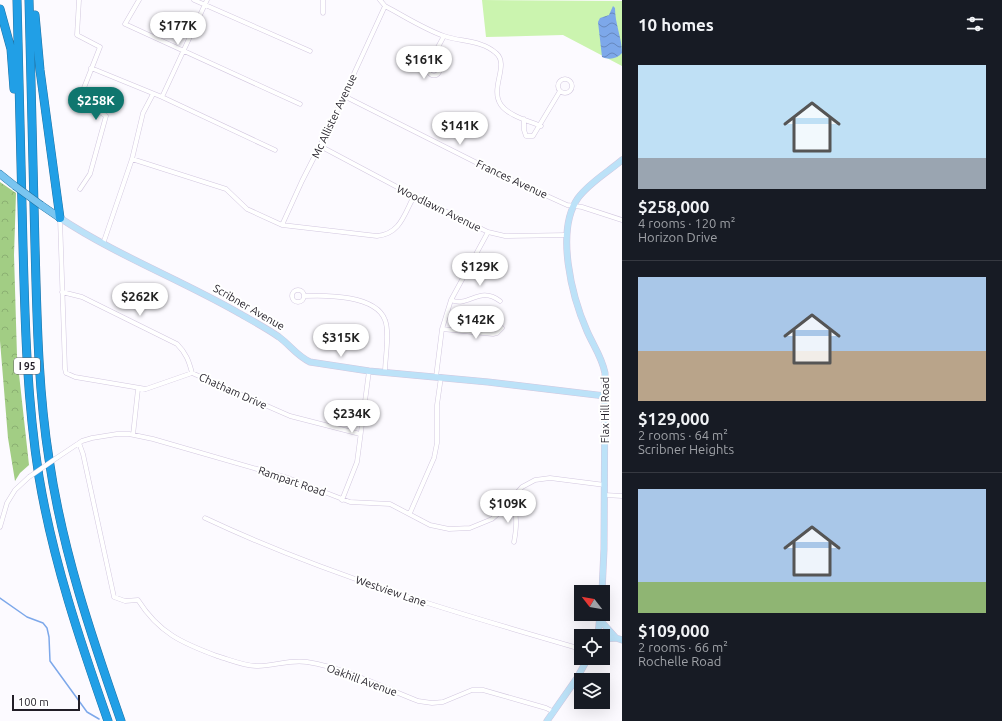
<!DOCTYPE html>
<html lang="en">
<head>
<meta charset="utf-8">
<style>
  body { margin:0; font-family:Ubuntu,sans-serif; background:#20242c; color:#f1f3f6; height:100vh; display:flex; flex-direction:column; font-size:15px; white-space:nowrap }
  * { box-sizing:border-box; margin:0 }
  p { font-size:13px; color:#9ea1a6 }
  .icon { flex:none; width:22px; height:22px; fill:none; stroke:currentColor; stroke-width:2; stroke-linecap:round; stroke-linejoin:round }
  .map { position:relative; flex:1; overflow:hidden }
  .side { display:flex; flex-direction:column; background:#171b24; width:380px }
  .side>* { flex:none }
  .needle { width:26px; rotate:301deg }
  .controls { position:absolute; left:574px; top:585px; display:grid; gap:8px }
  .controls a { display:grid; place-items:center; width:36px; height:36px; border-radius:0px; background:#171b24; box-shadow:0 4px 16px #0002; font-size:20px }
  .scale { position:absolute; left:12px; bottom:10px; width:68px; box-sizing:border-box; padding-left:4px; border:2px solid #221e27; border-top:0; font-size:11px; line-height:14px; white-space:nowrap; color:#221e27; -webkit-text-stroke:3px #fff; paint-order:stroke }
  .price { position:absolute; translate:-50% -34px; padding:0 9px; border-radius:14px; background:#fff; color:#222; font-size:13px; line-height:26px; filter:drop-shadow(0 1px 2px #0008) }
  .price::after { content:''; position:absolute; left:50%; top:24px; width:12px; height:9px; margin-left:-6px; background:inherit; clip-path:polygon(0 0,100% 0,50% 100%) }
  .price.on { background:#0f766e; color:#fff }
  ul { padding:0; list-style:none }
  li { display:grid; align-content:center; gap:8px; height:212px; padding:0 16px }
  li+li { border-top:1px solid #363941 }
  li span { display:grid; place-items:center; height:124px; border-radius:0px; color:#555 }
  li>.icon { margin-inline-start:auto }
  span .icon { width:72px; height:72px; fill:#fffc; stroke-width:1 }
  li b { font-size:17px }
  h2 { display:flex; justify-content:space-between; align-items:center; height:48px; padding:0 16px; font-size:17px }
  main { display:flex; flex:1; min-height:0 }
  .map>svg:first-child { display:block }
  .forest { fill:url(#forest-crowns) }
  .green { fill:#cbf4af }
  .water { fill:url(#water-waves) }
  .lines { fill:none; stroke-linecap:round; stroke-linejoin:round }
  .stream { stroke:#7da8ea; stroke-width:1.5 }
  .street-casing { stroke:#d2c7df; stroke-width:5 }
  .secondary-casing { stroke:#d2c7df; stroke-width:7 }
  .primary-casing { stroke:#2172a3; stroke-width:8 }
  .highway-casing { stroke:#2172a3; stroke-width:9 }
  .street { stroke:#fff; stroke-width:4 }
  .secondary { stroke:#bce2f8; stroke-width:6 }
  .primary { stroke:#7ac5f0; stroke-width:7 }
  .highway { stroke:#219fe6; stroke-width:8 }
  .street-bridge-casing { stroke:#d2c7df; stroke-width:5; stroke-linecap:butt }
  .primary-bridge-casing { stroke:#2172a3; stroke-width:8; stroke-linecap:butt }
  .street-bridge { stroke:#fff; stroke-width:4 }
  .primary-bridge { stroke:#7ac5f0; stroke-width:7 }
  .labels { text-anchor:middle; dominant-baseline:central; stroke-width:4; stroke-linejoin:round; paint-order:stroke }
  .shield { fill:#fff; stroke:#646268; stroke-width:1 }
  .shield-label { font-size:10px; font-weight:bold; fill:#221e27 }
  .street-label { font-size:11px; fill:#221e27; stroke:#fff }
</style>
</head>
<body>
<main>
<div class="map">
<svg width="622" height="721" viewBox="0 0 622 721">
  <defs>
    <pattern id="forest-crowns" width="20" height="18" patternUnits="userSpaceOnUse"><rect width="20" height="18" fill="#a2cd84"/><path d="M2 6a3 3 0 1 1 6 0M12 15a3 3 0 1 1 6 0" fill="none" stroke="#8bb072"/></pattern>
    <pattern id="water-waves" width="16" height="10" patternUnits="userSpaceOnUse"><rect width="16" height="10" fill="#7da8ea"/><path d="M0 5q4-4 8 0t8 0" fill="none" stroke="#6688be"/></pattern>
  </defs>
  <rect width="100%" height="100%" fill="#fcfaff"/>
  <path class="forest" d="M 0,182 L 16,193 L 14,255 L 17,356 L 29,465 L 20,473 L 15,481 L 8,438 L 0,341 Z"/>
  <path class="green" d="M 482,0 L 622,1 L 622,66 L 563,35 L 486,37 Z"/>
  <path class="water" d="M 613,6 L 615,8 C 615,24 622,38 622,53 C 617,59 609,60 602,57 L 598,22 L 600,18 L 609,15 Z"/>
  <g class="lines">
    <path class="stream" d="M 0,598 L 27,617 L 43,623 L 47,628 L 49,637 L 50,661 L 87,712 L 99,719"/>
    <defs>
      <path id="street" d="M 79,0 L 77,35 L 100,47 L 80,98 L 106,116 L 90,174 L 80,189
        M 139,0 L 125,24 L 300,104
        M 194,0 L 310,51
        M 323,0 L 323,13
        M 380,0 L 385,6 C 404,16 424,29 444,36 C 461,42 482,40 496,53 C 510,65 489,88 501,105 C 509,116 529,121 541,126
        M428.5 70a5.5 5.5 0 1 1 11 0a5.5 5.5 0 1 1-11 0Z
        M 432,65 L 438,47 L 444,36
        M 91,68 L 162,97 L 275,150
        M558 86a7 7 0 1 1 14 0a7 7 0 1 1-14 0Z
        M 344,96 L 501,175 L 567,205 L 582,207 L 622,220
        M 162,97 L 207,0
        M 524,119 L 524,130 L 526,136 L 533,136 L 560,91
        M 320,146 L 414,196 L 488,232 L 505,236 L 567,235
        M 132,159 L 226,189 L 247,209 L 282,225 L 377,236 C 400,234 404,215 414,196
        M 60,218 L 65,369 L 66,373 L 75,377 L 146,389 L 192,373
        M 282,225 L 302,181 L 329,128 L 385,6
        M 103,244 L 132,159 L 143,113 L 153,94
        M292 296a6 6 0 1 1 12 0a6 6 0 1 1-12 0Z
        M 62,292 L 82,297 L 177,344 C 186,353 189,361 192,373
        M 304,296 C 326,295 376,295 385,320 C 390,332 385,359 385,372
        M 451,300 C 469,308 479,285 500,301
        M 442,329 L 493,334 L 497,333 L 502,328
        M 192,373 L 290,416 L 360,434
        M 436,377 L 442,329 L 451,300 L 488,232
        M 133,435 L 138,389
        M 79,443 L 83,454 L 114,597 L 125,601 L 138,600 C 159,633 182,643 217,656 C 231,660 244,666 258,666 C 275,666 290,659 307,662 C 345,668 382,687 418,701 L 432,703 L 443,702 L 472,690 L 483,690 L 546,708 L 554,712
        M 58,457 L 82,441 L 92,438 L 117,434 L 129,434 L 153,439 L 288,478 L 350,502 L 390,504 L 430,525 L 449,529 L 470,528 L 492,519 L 500,512 L 522,487 L 535,480 L 550,478 L 605,485
        M 605,495 L 622,496
        M 342,500 L 357,462 L 369,371
        M 510,501 C 519,510 516,531 514,542
        M 410,513 L 434,458 L 437,443 L 437,405 L 441,377
        M 205,518 C 326,575 453,612 581,649
        M 0,527 L 7,503 L 15,490 L 29,477"/>
      <path id="secondary" d="M 60,218 C 116,255 179,279 237,312 C 251,320 266,328 279,337 C 290,345 297,356 310,362 L 369,371 L 488,382 L 605,396
        M 602,592 L 604,549 L 605,373 C 602,357 593,345 587,331 C 572,297 555,231 578,198 C 589,183 608,172 622,160
        M 600,620 L 616,638
        M 598,636 L 600,614
        M 603,639 L 616,638 L 622,640
        M 547,721 L 577,678 L 588,658"/>
      <path id="primary" d="M 0,174 L 15,186
        M 41,205 L 60,218"/>
      <path id="highway" d="M 17,0 C 19,82 21,164 23,246 C 25,324 27,401 39,477 C 53,561 80,641 108,721
        M 29,0 C 31,82 33,164 35,246 C 37,317 38,389 49,459 C 62,549 91,635 121,721
        M 0,9 L 11,49 L 14,89
        M 35,15 L 40,70 L 60,218"/>
    </defs>
    <use href="#street" class="street-casing"/>
    <use href="#secondary" class="secondary-casing"/>
    <use href="#primary" class="primary-casing"/>
    <use href="#highway" class="highway-casing"/>
    <use href="#street" class="street"/>
    <use href="#secondary" class="secondary"/>
    <use href="#primary" class="primary"/>
    <use href="#highway" class="highway"/>
    <defs>
      <path id="street-bridge" d="M 29,477 L 58,457"/>
      <path id="primary-bridge" d="M 15,186 L 41,205"/>
    </defs>
    <use href="#street-bridge" class="street-bridge-casing"/>
    <use href="#primary-bridge" class="primary-bridge-casing"/>
    <use href="#street-bridge" class="street-bridge"/>
    <use href="#primary-bridge" class="primary-bridge"/>
  </g>
  <g class="labels">
    <rect class="shield" x="14" y="358" width="26" height="16" rx="3"/>
    <g class="shield-label">
      <text x="27" y="366">I 95</text>
    </g>
    <g class="street-label">
      <text transform="translate(334 116) rotate(-65)">Mc Allister Avenue</text>
      <text transform="translate(512 179) rotate(25)">Frances Avenue</text>
      <text transform="translate(439 208) rotate(26)">Woodlawn Avenue</text>
      <text transform="translate(249 307) rotate(30)">Scribner Avenue</text>
      <text transform="translate(233 391) rotate(24)">Chatham Drive</text>
      <text transform="translate(605 410) rotate(-90)">Flax Hill Road</text>
      <text transform="translate(292 481) rotate(19)">Rampart Road</text>
      <text transform="translate(391 591) rotate(19)">Westview Lane</text>
      <text transform="translate(362 680) rotate(20)">Oakhill Avenue</text>
    </g>
  </g>
</svg>
<div class="controls">
<a><svg class="needle" viewBox="-14 -14 28 28"><path d="M0-13l5 13h-10z" fill="#e53935"/><path d="M0 13l5-13h-10z" fill="#9ea1a6"/></svg></a>
<a><svg class="icon" aria-label="locate" viewBox="0 0 24 24"><circle cx="12" cy="12" r="6"/><path d="M12 2v4M12 18v4M2 12h4M18 12h4"/></svg></a>
<a><svg class="icon" aria-label="layers" viewBox="0 0 24 24"><path d="M12 4l9 5-9 5-9-5zM3 14l9 5 9-5"/></svg></a>
</div>
<div class="scale">100 m</div>
<b class="price" style="left:178px;top:46px">$177K</b>
<b class="price" style="left:424px;top:80px">$161K</b>
<b class="price on" style="left:96px;top:121px">$258K</b>
<b class="price" style="left:460px;top:146px">$141K</b>
<b class="price" style="left:480px;top:287px">$129K</b>
<b class="price" style="left:140px;top:317px">$262K</b>
<b class="price" style="left:476px;top:340px">$142K</b>
<b class="price" style="left:341px;top:358px">$315K</b>
<b class="price" style="left:352px;top:434px">$234K</b>
<b class="price" style="left:508px;top:524px">$109K</b>
</div>
<section class="side">
<h2>10 homes<svg class="icon" aria-label="filters" viewBox="0 0 24 24"><path d="M4 7h16M4 17h16"/><circle cx="9" cy="7" r="2"/><circle cx="15" cy="17" r="2"/></svg></h2>
<ul>
<li><span style="background:linear-gradient(#bfe0f5 75%,#9aa5b1 0)"><svg class="icon" aria-label="home" viewBox="0 0 24 24"><path d="M3 11l9-7 9 7M6 9v11h12V9"/></svg></span><div><b>$258,000</b><p>4 rooms · 120 m²</p><p>Horizon Drive</p></div></li>
<li><span style="background:linear-gradient(#a9c7e8 60%,#b9a48a 0)"><svg class="icon" aria-label="home" viewBox="0 0 24 24"><path d="M3 11l9-7 9 7M6 9v11h12V9"/></svg></span><div><b>$129,000</b><p>2 rooms · 64 m²</p><p>Scribner Heights</p></div></li>
<li><span style="background:linear-gradient(#a9c7e8 75%,#8fb573 0)"><svg class="icon" aria-label="home" viewBox="0 0 24 24"><path d="M3 11l9-7 9 7M6 9v11h12V9"/></svg></span><div><b>$109,000</b><p>2 rooms · 66 m²</p><p>Rochelle Road</p></div></li>
</ul>
</section>
</main>
</body>
</html>
